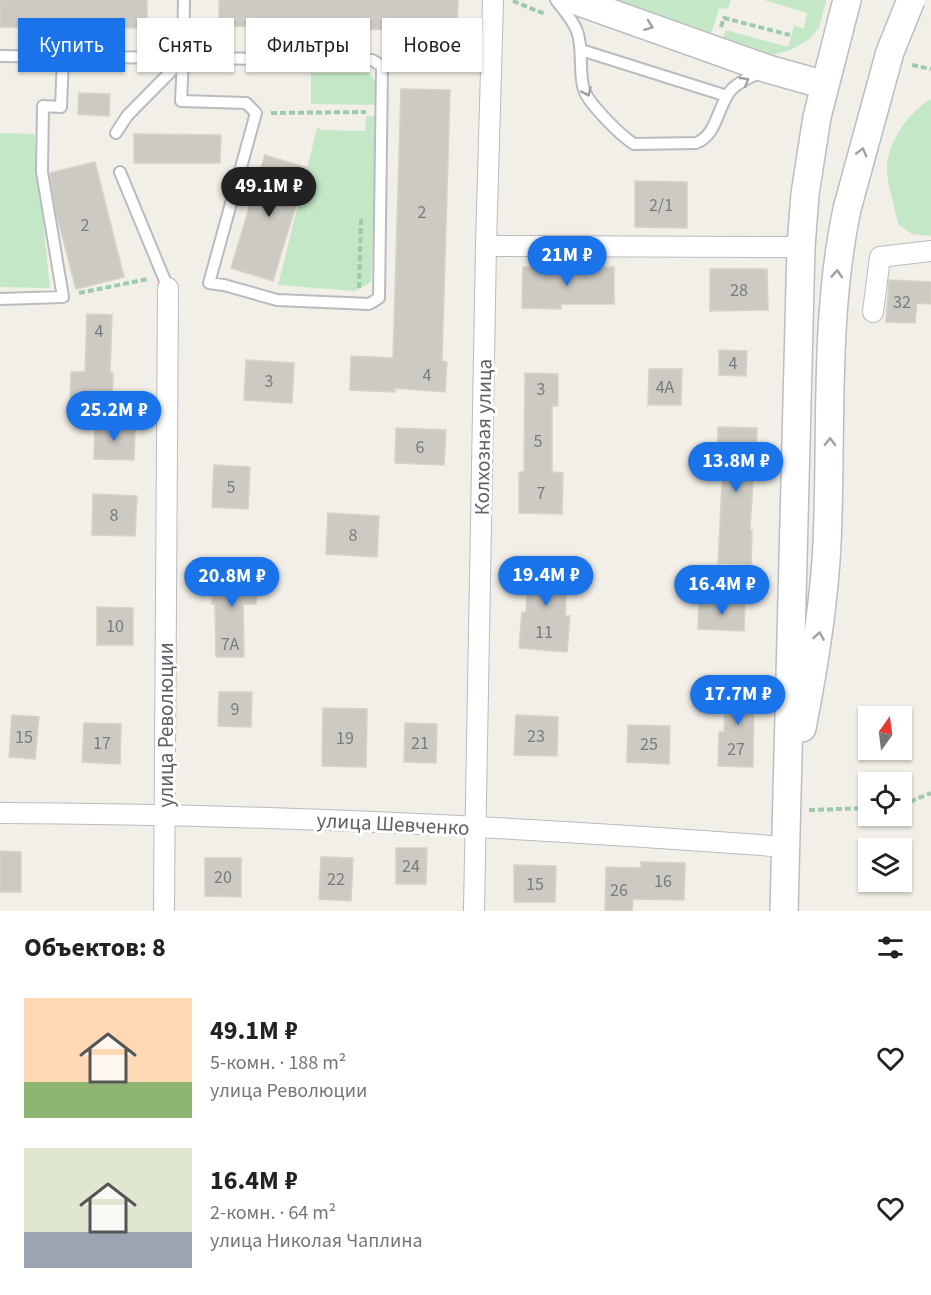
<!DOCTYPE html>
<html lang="ru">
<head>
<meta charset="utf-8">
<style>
  body { margin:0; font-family:"Source Sans 3",sans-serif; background:#f2f2f2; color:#222; height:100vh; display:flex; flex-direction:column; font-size:22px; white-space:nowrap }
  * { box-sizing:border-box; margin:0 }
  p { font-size:20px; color:#767676 }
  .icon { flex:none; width:33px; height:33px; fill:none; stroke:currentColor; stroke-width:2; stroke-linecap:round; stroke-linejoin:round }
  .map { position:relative; height:911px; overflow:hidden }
  .drawer { display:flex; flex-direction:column; background:#fff; flex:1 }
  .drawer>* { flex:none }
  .top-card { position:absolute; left:18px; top:18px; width:600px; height:54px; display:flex; gap:12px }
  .needle { width:39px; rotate:14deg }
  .fabs { position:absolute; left:858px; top:706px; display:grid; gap:12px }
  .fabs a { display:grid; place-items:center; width:54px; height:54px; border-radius:0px; background:#fff; box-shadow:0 2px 4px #0004; font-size:30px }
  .price { position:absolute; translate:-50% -51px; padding:0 14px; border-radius:21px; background:#1a73e8; color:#fff; font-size:20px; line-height:39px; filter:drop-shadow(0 2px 3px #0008) }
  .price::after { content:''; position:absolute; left:50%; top:36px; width:18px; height:14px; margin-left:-9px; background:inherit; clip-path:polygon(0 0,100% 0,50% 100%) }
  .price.on { background:#222; color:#fff }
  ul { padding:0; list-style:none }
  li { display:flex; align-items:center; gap:18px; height:150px; padding:0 24px }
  li span { display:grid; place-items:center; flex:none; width:168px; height:120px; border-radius:0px; color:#555 }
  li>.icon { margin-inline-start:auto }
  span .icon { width:72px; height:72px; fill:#fffc; stroke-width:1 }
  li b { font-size:26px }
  h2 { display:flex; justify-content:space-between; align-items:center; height:72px; padding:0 24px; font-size:26px }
  .pill { padding:0 21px; border-radius:0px; background:#fff; box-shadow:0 2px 4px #0004; font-size:21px; line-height:54px }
  .pill.on { background:#1a73e8; color:#fff }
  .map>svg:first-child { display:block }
  .green { fill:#c4e8c7 }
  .building { fill:#cccac3; stroke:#d6d2c5; stroke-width:1.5 }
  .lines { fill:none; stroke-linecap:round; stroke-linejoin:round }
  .lane-casing { stroke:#b9bbc0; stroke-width:14 }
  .street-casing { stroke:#b9bbc0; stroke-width:22 }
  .secondary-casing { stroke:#babdc2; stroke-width:30 }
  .path { stroke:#9dc9ae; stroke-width:4; stroke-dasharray:6 3; stroke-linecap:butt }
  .lane { stroke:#fff; stroke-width:10 }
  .street { stroke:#fff; stroke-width:20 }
  .secondary { stroke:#fff; stroke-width:27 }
  .secondary-bridge-casing { stroke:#babdc2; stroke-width:30; stroke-linecap:butt }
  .secondary-bridge { stroke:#fff; stroke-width:27 }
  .oneway { stroke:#9ea0a4 }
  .labels { text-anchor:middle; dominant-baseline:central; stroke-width:6; stroke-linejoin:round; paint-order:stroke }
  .number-label { font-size:18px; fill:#7a7b7e }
  .street-label { font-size:21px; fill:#5e6167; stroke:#fff }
</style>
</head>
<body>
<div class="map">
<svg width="931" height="911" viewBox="0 0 931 911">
  <rect width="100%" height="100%" fill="#f1efe7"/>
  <path class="green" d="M 600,0 L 731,0 L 728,8 L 719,9 L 710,37 Z
    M 764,0 L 826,0 L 819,28 L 808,40 L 791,50 L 769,56 L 722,41 L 726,30 L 788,47 L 794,26 L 804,28 L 807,13 Z
    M 311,73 L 369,73 L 377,83 L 377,105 L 311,104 Z
    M 931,99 L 931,236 L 912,234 L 898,224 C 895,208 889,190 887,173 C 885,145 908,112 931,99 Z
    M 366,116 L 378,116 L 371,282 L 355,291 L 278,285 L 317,128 L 323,130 L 365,131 Z
    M 0,133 L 34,134 L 50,288 L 0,287 Z"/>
  <path class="building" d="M 0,0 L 147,0 L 147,28 L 0,27 Z
    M 219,0 L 458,0 L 457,31 L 219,26 Z
    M 401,89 L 450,90 L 442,361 L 447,362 L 445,392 L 395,388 L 395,392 L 350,390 L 351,356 L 393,358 Z
    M 79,93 L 110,94 L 109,116 L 78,114 Z
    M 134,134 L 221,135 L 220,163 L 134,163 Z
    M 265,155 L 307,168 L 273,281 L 231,268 Z
    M 95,162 L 124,277 L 76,289 L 56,212 L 50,173 Z
    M 635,181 L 687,182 L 687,228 L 635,227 Z
    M 523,267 L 614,267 L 614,304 L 561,304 L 561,309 L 522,308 Z
    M 710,269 L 767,269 L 768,310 L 710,311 Z
    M 889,280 L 931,282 L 931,304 L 917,303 L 915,323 L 886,322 Z
    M 87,314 L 112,315 L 110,373 L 113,373 L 112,404 L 70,403 L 71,372 L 85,372 Z
    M 719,350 L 747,351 L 746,376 L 719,375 Z
    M 246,360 L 294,363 L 292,403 L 244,400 Z
    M 649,369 L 682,369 L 681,405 L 648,405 Z
    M 525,373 L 558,374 L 558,406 L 552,406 L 552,472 L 563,473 L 562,514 L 519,513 L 519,472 L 524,472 Z
    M 95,423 L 135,424 L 134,460 L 94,459 Z
    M 718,427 L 757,428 L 756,465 L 754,465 L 750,530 L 752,531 L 751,564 L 718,563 L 723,465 L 717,465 Z
    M 396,428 L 446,430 L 444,465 L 395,463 Z
    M 214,465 L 250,467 L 248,509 L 212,507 Z
    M 93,494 L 137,496 L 135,536 L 92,535 Z
    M 328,513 L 379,516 L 377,557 L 326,554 Z
    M 529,559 L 568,561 L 565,616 L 570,616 L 567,652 L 519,648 L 522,612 L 526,613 Z
    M 213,568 L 257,569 L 256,604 L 243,604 L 244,657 L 216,657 L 215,604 L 212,604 Z
    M 699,602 L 745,604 L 744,631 L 698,629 Z
    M 97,607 L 133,608 L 133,645 L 97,645 Z
    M 726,680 L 754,681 L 753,767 L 718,766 L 719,732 L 724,732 Z
    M 219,692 L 252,692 L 251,727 L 218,726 Z
    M 323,708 L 367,709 L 366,767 L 322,766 Z
    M 12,715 L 39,717 L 35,759 L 9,757 Z
    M 516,715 L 558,717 L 557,756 L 514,755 Z
    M 84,723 L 121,724 L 120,764 L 82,762 Z
    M 405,723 L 437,724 L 436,763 L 404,762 Z
    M 628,725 L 670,726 L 669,764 L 627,762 Z
    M 396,848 L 427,848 L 426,884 L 396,884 Z
    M 0,851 L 21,852 L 21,892 L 0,892 Z
    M 321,857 L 353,858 L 351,901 L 319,899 Z
    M 205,858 L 241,858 L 241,897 L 205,896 Z
    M 641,862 L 685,863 L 684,900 L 633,899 L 632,911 L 605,911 L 606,867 L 641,868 Z
    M 514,865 L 556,866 L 555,902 L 514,902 Z"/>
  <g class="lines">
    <defs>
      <path id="lane" d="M 556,0 C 563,9 573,20 577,31 C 584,50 578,71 584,90 C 589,104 621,136 634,144 L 696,143 C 718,135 717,105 732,89 C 740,81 752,76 762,72
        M 581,50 L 727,96
        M 0,56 L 372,60 L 382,66 L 379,298 L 369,304 L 277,300 L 224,285 L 209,283 L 256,113 L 246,103 L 181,101 L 183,59
        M 116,133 L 127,116 L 183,59 L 184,0
        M 120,172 L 168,288
        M 0,299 L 63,297 L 42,172 L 43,106 L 61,107 L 63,57"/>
      <path id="street" d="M 486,246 L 801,247
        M 873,312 L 880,257 L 931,251
        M 0,813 C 262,814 525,827 786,847
        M 164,911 L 168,288
        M 474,911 L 486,246 L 493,0"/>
      <path id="secondary" d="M 574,0 L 768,69 L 825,85
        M 802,728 C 814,667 824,606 827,544 C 832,432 824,318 847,209
        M 784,911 L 801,247 L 805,194 L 817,117 L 847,0"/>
    </defs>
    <use href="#lane" class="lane-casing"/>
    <use href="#street" class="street-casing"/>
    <use href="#secondary" class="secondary-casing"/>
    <path class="path" d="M 513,1 L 545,14
      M 721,27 L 724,18 L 790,35
      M 912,65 L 931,69
      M 271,113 L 366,112
      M 359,288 L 361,218
      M 79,293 L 148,279
      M 902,805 L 931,793
      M 809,810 L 868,808"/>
    <use href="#lane" class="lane"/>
    <use href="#street" class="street"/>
    <use href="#secondary" class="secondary"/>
    <defs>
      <path id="secondary-bridge" d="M 847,209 L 890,52 L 911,0"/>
    </defs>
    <use href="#secondary-bridge" class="secondary-bridge-casing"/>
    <use href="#secondary-bridge" class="secondary-bridge"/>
  </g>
  <defs><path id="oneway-chevron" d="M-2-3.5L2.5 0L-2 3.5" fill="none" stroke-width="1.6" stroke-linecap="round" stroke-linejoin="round" transform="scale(1.5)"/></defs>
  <g class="oneway">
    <use href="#oneway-chevron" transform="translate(649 26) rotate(20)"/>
    <use href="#oneway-chevron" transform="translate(745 81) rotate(-30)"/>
    <use href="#oneway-chevron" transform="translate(587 92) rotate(66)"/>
    <use href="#oneway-chevron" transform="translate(862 152) rotate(-75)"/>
    <use href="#oneway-chevron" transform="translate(837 274) rotate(-86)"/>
    <use href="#oneway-chevron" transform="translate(830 442) rotate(-89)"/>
    <use href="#oneway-chevron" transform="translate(819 636) rotate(-81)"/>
  </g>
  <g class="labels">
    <g class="number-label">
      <text x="661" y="205">2/1</text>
      <text x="422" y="212">2</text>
      <text x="85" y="225">2</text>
      <text x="739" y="290">28</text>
      <text x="902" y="302">32</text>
      <text x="99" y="331">4</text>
      <text x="733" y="363">4</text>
      <text x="427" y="375">4</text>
      <text x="269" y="381">3</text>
      <text x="665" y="387">4А</text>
      <text x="541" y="389">3</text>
      <text x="538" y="441">5</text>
      <text x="420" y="447">6</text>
      <text x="231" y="487">5</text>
      <text x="541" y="493">7</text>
      <text x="114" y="515">8</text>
      <text x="353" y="535">8</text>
      <text x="115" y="626">10</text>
      <text x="544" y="632">11</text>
      <text x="230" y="644">7А</text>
      <text x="235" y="709">9</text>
      <text x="536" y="736">23</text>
      <text x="24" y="737">15</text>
      <text x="345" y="738">19</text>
      <text x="102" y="743">17</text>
      <text x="420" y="743">21</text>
      <text x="649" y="744">25</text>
      <text x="736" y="749">27</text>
      <text x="411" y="866">24</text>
      <text x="223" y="877">20</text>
      <text x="336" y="879">22</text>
      <text x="663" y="881">16</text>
      <text x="535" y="884">15</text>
      <text x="619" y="890">26</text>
    </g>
    <g class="street-label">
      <text transform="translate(483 437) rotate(-89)">Колхозная улица</text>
      <text transform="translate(166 725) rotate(-90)">улица Революции</text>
      <text transform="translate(393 824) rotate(3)">улица Шевченко</text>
    </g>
  </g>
</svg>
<div class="fabs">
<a><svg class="needle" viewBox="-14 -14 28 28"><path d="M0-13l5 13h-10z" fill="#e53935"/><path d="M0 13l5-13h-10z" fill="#767676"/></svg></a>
<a><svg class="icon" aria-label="locate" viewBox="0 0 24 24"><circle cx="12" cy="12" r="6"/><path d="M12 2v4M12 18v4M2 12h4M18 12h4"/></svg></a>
<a><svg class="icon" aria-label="layers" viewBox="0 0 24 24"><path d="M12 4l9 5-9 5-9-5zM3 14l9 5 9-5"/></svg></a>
</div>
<b class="price on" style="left:269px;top:218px">49.1M ₽</b>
<b class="price" style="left:567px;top:287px">21M ₽</b>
<b class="price" style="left:114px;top:442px">25.2M ₽</b>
<b class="price" style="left:736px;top:493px">13.8M ₽</b>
<b class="price" style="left:546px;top:607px">19.4M ₽</b>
<b class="price" style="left:232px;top:608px">20.8M ₽</b>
<b class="price" style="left:722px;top:616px">16.4M ₽</b>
<b class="price" style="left:738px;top:726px">17.7M ₽</b>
<div class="top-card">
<a class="pill on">Купить</a>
<a class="pill">Снять</a>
<a class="pill">Фильтры</a>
<a class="pill">Новое</a>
</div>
</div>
<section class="drawer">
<h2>Объектов: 8<svg class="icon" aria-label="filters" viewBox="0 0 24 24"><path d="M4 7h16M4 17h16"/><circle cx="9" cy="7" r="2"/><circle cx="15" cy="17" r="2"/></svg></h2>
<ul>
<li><span style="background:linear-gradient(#ffd9b3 70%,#8fb573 0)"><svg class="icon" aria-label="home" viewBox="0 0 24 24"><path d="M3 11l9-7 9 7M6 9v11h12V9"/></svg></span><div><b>49.1M ₽</b><p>5-комн. · 188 m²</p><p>улица Революции</p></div><svg class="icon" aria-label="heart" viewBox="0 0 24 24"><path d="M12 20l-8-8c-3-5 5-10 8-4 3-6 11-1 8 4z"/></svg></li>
<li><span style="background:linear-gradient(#dfe7d0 70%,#9aa5b1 0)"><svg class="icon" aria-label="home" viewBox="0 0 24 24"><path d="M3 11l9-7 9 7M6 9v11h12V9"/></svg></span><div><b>16.4M ₽</b><p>2-комн. · 64 m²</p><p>улица Николая Чаплина</p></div><svg class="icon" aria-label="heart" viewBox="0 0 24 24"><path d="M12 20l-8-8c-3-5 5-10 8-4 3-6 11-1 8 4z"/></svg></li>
</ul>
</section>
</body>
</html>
